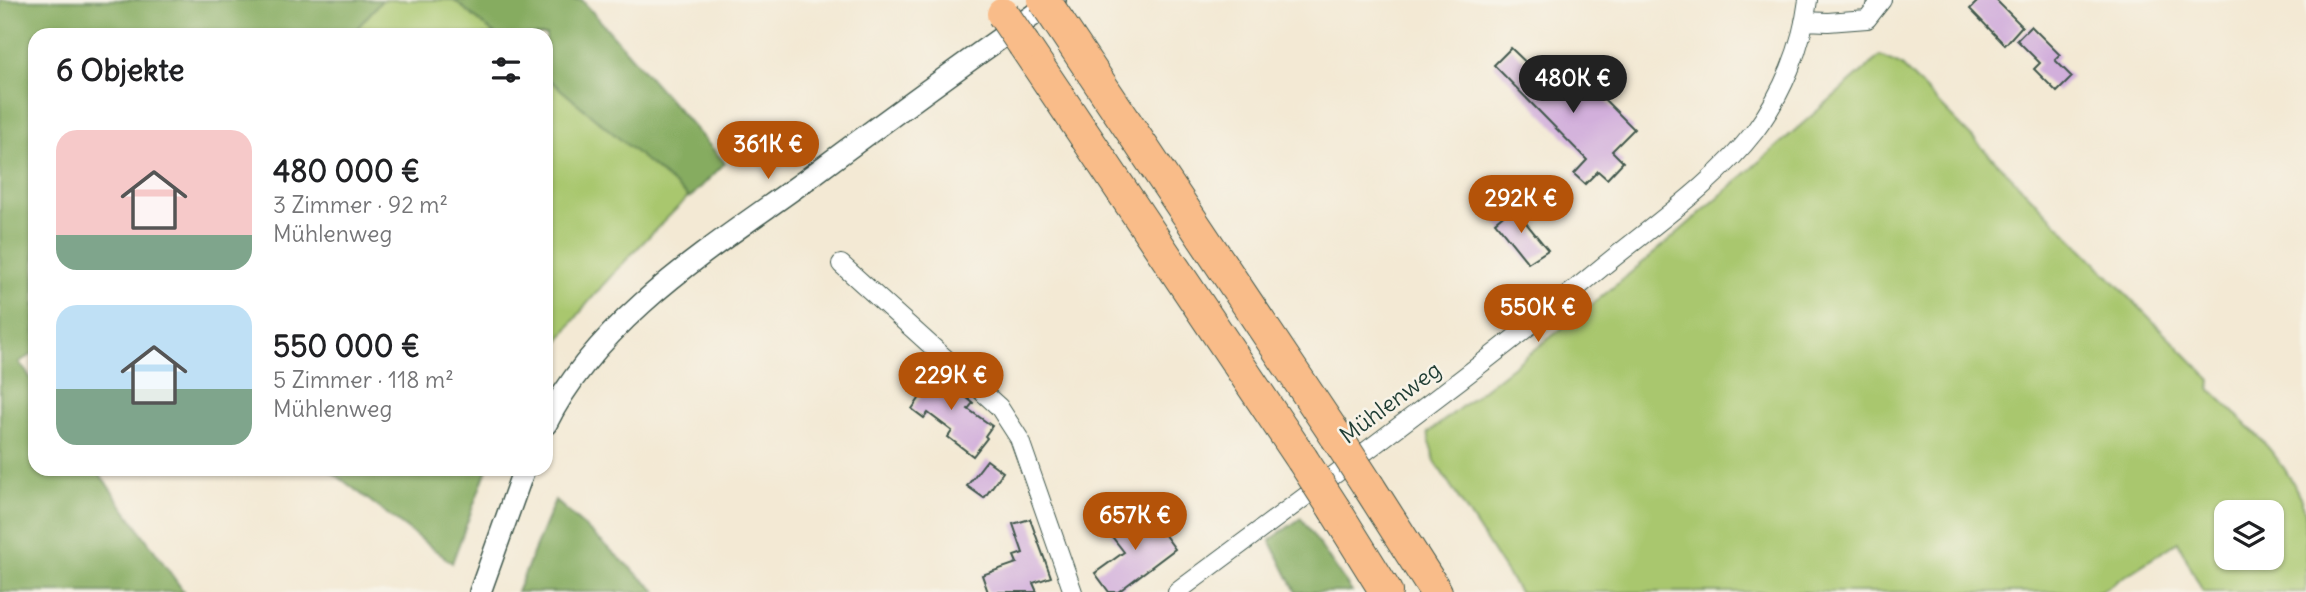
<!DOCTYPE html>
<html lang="de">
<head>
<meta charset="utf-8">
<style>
  body { margin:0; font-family:Delius,sans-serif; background:#f2f2f2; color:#202124; height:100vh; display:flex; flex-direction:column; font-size:26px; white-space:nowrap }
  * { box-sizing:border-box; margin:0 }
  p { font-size:23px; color:#757577 }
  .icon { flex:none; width:38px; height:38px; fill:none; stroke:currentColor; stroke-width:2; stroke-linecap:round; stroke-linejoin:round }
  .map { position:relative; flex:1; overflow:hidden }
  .drawer { position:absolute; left:28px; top:28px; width:525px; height:448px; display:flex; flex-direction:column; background:#fff; border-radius:21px; box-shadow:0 2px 5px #0004 }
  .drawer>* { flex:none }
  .controls { position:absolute; left:2214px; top:500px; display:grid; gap:14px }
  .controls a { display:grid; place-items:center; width:70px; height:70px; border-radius:14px; background:#fff; box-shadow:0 2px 5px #0004; font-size:35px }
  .price { position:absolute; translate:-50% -60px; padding:0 16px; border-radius:24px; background:#b45309; color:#fff; font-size:23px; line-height:46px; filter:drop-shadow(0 2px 4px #0008) }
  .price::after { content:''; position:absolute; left:50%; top:42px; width:21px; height:16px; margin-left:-10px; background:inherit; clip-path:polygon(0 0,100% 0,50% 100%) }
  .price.selected { background:#222; color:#fff }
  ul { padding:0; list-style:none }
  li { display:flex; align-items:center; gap:21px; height:175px; padding:0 28px }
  li span { display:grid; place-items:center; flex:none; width:196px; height:140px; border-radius:21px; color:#555 }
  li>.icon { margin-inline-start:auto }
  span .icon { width:84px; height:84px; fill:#fffc; stroke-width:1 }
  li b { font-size:30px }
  h2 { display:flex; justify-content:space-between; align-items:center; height:84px; padding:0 28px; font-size:30px }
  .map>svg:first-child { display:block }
  .green { fill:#a9c76e; stroke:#648251; stroke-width:2; fill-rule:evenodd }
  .forest { fill:#86ac61; stroke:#52744a; stroke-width:2 }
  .building { fill:#d2afdb }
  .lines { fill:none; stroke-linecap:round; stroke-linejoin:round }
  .minor-casing { stroke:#3f574c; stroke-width:20 }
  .tertiary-casing { stroke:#3f574c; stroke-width:24 }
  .motorway-casing { stroke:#3f574c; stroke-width:34 }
  .minor { stroke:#fff; stroke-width:18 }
  .tertiary { stroke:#fff; stroke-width:21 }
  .motorway { stroke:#f9bc89; stroke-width:32 }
  .motorway-bridge-casing { stroke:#3f574c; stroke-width:34; stroke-linecap:butt }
  .motorway-bridge { stroke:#f9bc89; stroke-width:32 }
  .labels { text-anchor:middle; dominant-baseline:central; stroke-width:5; stroke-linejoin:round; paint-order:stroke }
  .street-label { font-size:23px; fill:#1f3d34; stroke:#f7f3e8 }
</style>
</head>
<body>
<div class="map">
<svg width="2306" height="592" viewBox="0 0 2306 592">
  <rect width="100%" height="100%" fill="#f7f3e8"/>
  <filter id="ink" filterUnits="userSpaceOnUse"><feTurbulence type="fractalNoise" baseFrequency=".0143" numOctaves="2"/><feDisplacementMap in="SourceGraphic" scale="14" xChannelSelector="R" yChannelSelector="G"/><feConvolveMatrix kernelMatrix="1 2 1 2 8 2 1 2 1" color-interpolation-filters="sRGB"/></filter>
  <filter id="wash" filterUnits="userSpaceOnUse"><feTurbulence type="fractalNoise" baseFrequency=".00686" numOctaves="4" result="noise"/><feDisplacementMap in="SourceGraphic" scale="28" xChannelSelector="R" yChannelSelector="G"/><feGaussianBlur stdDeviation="1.57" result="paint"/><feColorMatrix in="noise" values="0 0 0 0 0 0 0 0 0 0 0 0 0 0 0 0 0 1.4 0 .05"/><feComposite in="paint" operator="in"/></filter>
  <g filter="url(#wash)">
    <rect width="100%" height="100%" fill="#f3e9d4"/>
    <path class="green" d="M 382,0 L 454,0 L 496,35 L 351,35 Z
      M 1880,56 L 1901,65 L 2211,380 L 2210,389 C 2246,425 2290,460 2305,511 C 2306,526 2306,573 2306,592 L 2203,592 L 2178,542 L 2100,592 L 1519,592 L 1434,460 L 1428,433 L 1588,308 L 1658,250 ZM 2226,513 L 2272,513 L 2272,558 L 2226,558 Z
      M 546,77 L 689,196 C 637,249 583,299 546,362 Z"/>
    <path class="forest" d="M 0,0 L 382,0 L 351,35 L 35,35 L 35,353 L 19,362 L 35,384 L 35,469 L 96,469 L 184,592 L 0,592 Z
      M 454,0 L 582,0 L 725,163 L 690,198 L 546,77 L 546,35 L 496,35 Z
      M 328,469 L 487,469 L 452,563 Z
      M 555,500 L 657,592 L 517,592 Z
      M 1301,518 L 1352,592 L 1296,592 L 1270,540 Z"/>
    <g id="blocks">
      <path class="building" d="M 1979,0 L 1996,0 L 2022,26 L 2005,45 L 1970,9 Z
        M 2031,26 L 2060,55 L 2055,60 L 2072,77 L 2057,92 L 2034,69 L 2040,63 L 2017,40 Z
        M 1511,48 L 1559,94 L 1579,74 L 1634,129 L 1612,151 L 1623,162 L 1607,179 L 1598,171 L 1585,184 L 1574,174 L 1587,160 L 1494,65 Z
        M 1513,207 L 1548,250 L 1528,263 L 1495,222 Z
        M 931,368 L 973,403 L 968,409 L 992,426 L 985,436 L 987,438 L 973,456 L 948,437 L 952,431 L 928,413 L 924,418 L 912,409 L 921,396 L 914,391 Z
        M 987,460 L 1003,472 L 984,498 L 967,486 Z
        M 1145,508 L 1175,549 L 1118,592 L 1109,592 L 1095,573 L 1124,552 L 1110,534 Z
        M 1030,519 L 1051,577 L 1033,583 L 1037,592 L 988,592 L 982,575 L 1017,563 L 1014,556 L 1023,553 L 1013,524 Z"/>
    </g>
  </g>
  <g filter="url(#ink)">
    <use href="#blocks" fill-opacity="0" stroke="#3f574c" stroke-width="2"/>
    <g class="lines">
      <defs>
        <path id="minor" d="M 1804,21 L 1828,22 L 1867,19 L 1882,0
          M 841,264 L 999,407 L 1019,438 L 1073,592
          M 1177,592 C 1320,485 1464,381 1601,268 C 1652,226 1715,183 1755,131 C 1783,93 1802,47 1808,0"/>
        <path id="tertiary" d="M 546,424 C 599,317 712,248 806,180 C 888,119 971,58 1055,0
          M 480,592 L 524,469"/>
        <path id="motorway" d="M 1060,24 L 1336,436
          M 1024,45 L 1302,459
          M 1369,487 L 1436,592
          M 1335,510 L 1386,592"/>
      </defs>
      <use href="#minor" class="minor-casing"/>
      <use href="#tertiary" class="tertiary-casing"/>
      <use href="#motorway" class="motorway-casing"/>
      <use href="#minor" class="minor"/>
      <use href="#tertiary" class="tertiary"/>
      <use href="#motorway" class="motorway"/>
      <defs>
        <path id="motorway-bridge" d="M 1044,0 L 1060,24
          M 1003,14 L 1024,45
          M 1336,436 L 1369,487
          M 1302,459 L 1335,510"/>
      </defs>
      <use href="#motorway-bridge" class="motorway-bridge-casing"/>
      <use href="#motorway-bridge" class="motorway-bridge"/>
    </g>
  </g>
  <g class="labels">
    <g class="street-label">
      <text transform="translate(1390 402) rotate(-37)">Mühlenweg</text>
    </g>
  </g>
</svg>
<div class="controls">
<a><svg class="icon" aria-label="layers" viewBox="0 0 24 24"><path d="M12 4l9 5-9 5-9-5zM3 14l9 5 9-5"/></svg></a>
</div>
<b class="price selected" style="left:1573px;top:115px">480K €</b>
<b class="price" style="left:768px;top:181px">361K €</b>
<b class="price" style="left:1521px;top:235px">292K €</b>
<b class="price" style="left:1538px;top:344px">550K €</b>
<b class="price" style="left:951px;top:412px">229K €</b>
<b class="price" style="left:1135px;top:552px">657K €</b>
<section class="drawer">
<h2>6 Objekte<svg class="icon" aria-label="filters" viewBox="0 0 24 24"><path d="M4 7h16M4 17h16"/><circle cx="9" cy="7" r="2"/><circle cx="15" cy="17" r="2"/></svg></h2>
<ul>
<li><span style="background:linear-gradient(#f6c9c9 75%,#7fa58c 0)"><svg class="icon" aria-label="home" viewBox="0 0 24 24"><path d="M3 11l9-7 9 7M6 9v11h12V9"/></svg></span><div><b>480 000 €</b><p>3 Zimmer · 92 m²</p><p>Mühlenweg</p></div></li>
<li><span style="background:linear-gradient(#bfe0f5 60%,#7fa58c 0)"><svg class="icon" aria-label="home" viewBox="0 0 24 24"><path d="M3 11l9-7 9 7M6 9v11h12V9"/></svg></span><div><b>550 000 €</b><p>5 Zimmer · 118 m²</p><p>Mühlenweg</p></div></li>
</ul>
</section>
</div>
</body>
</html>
